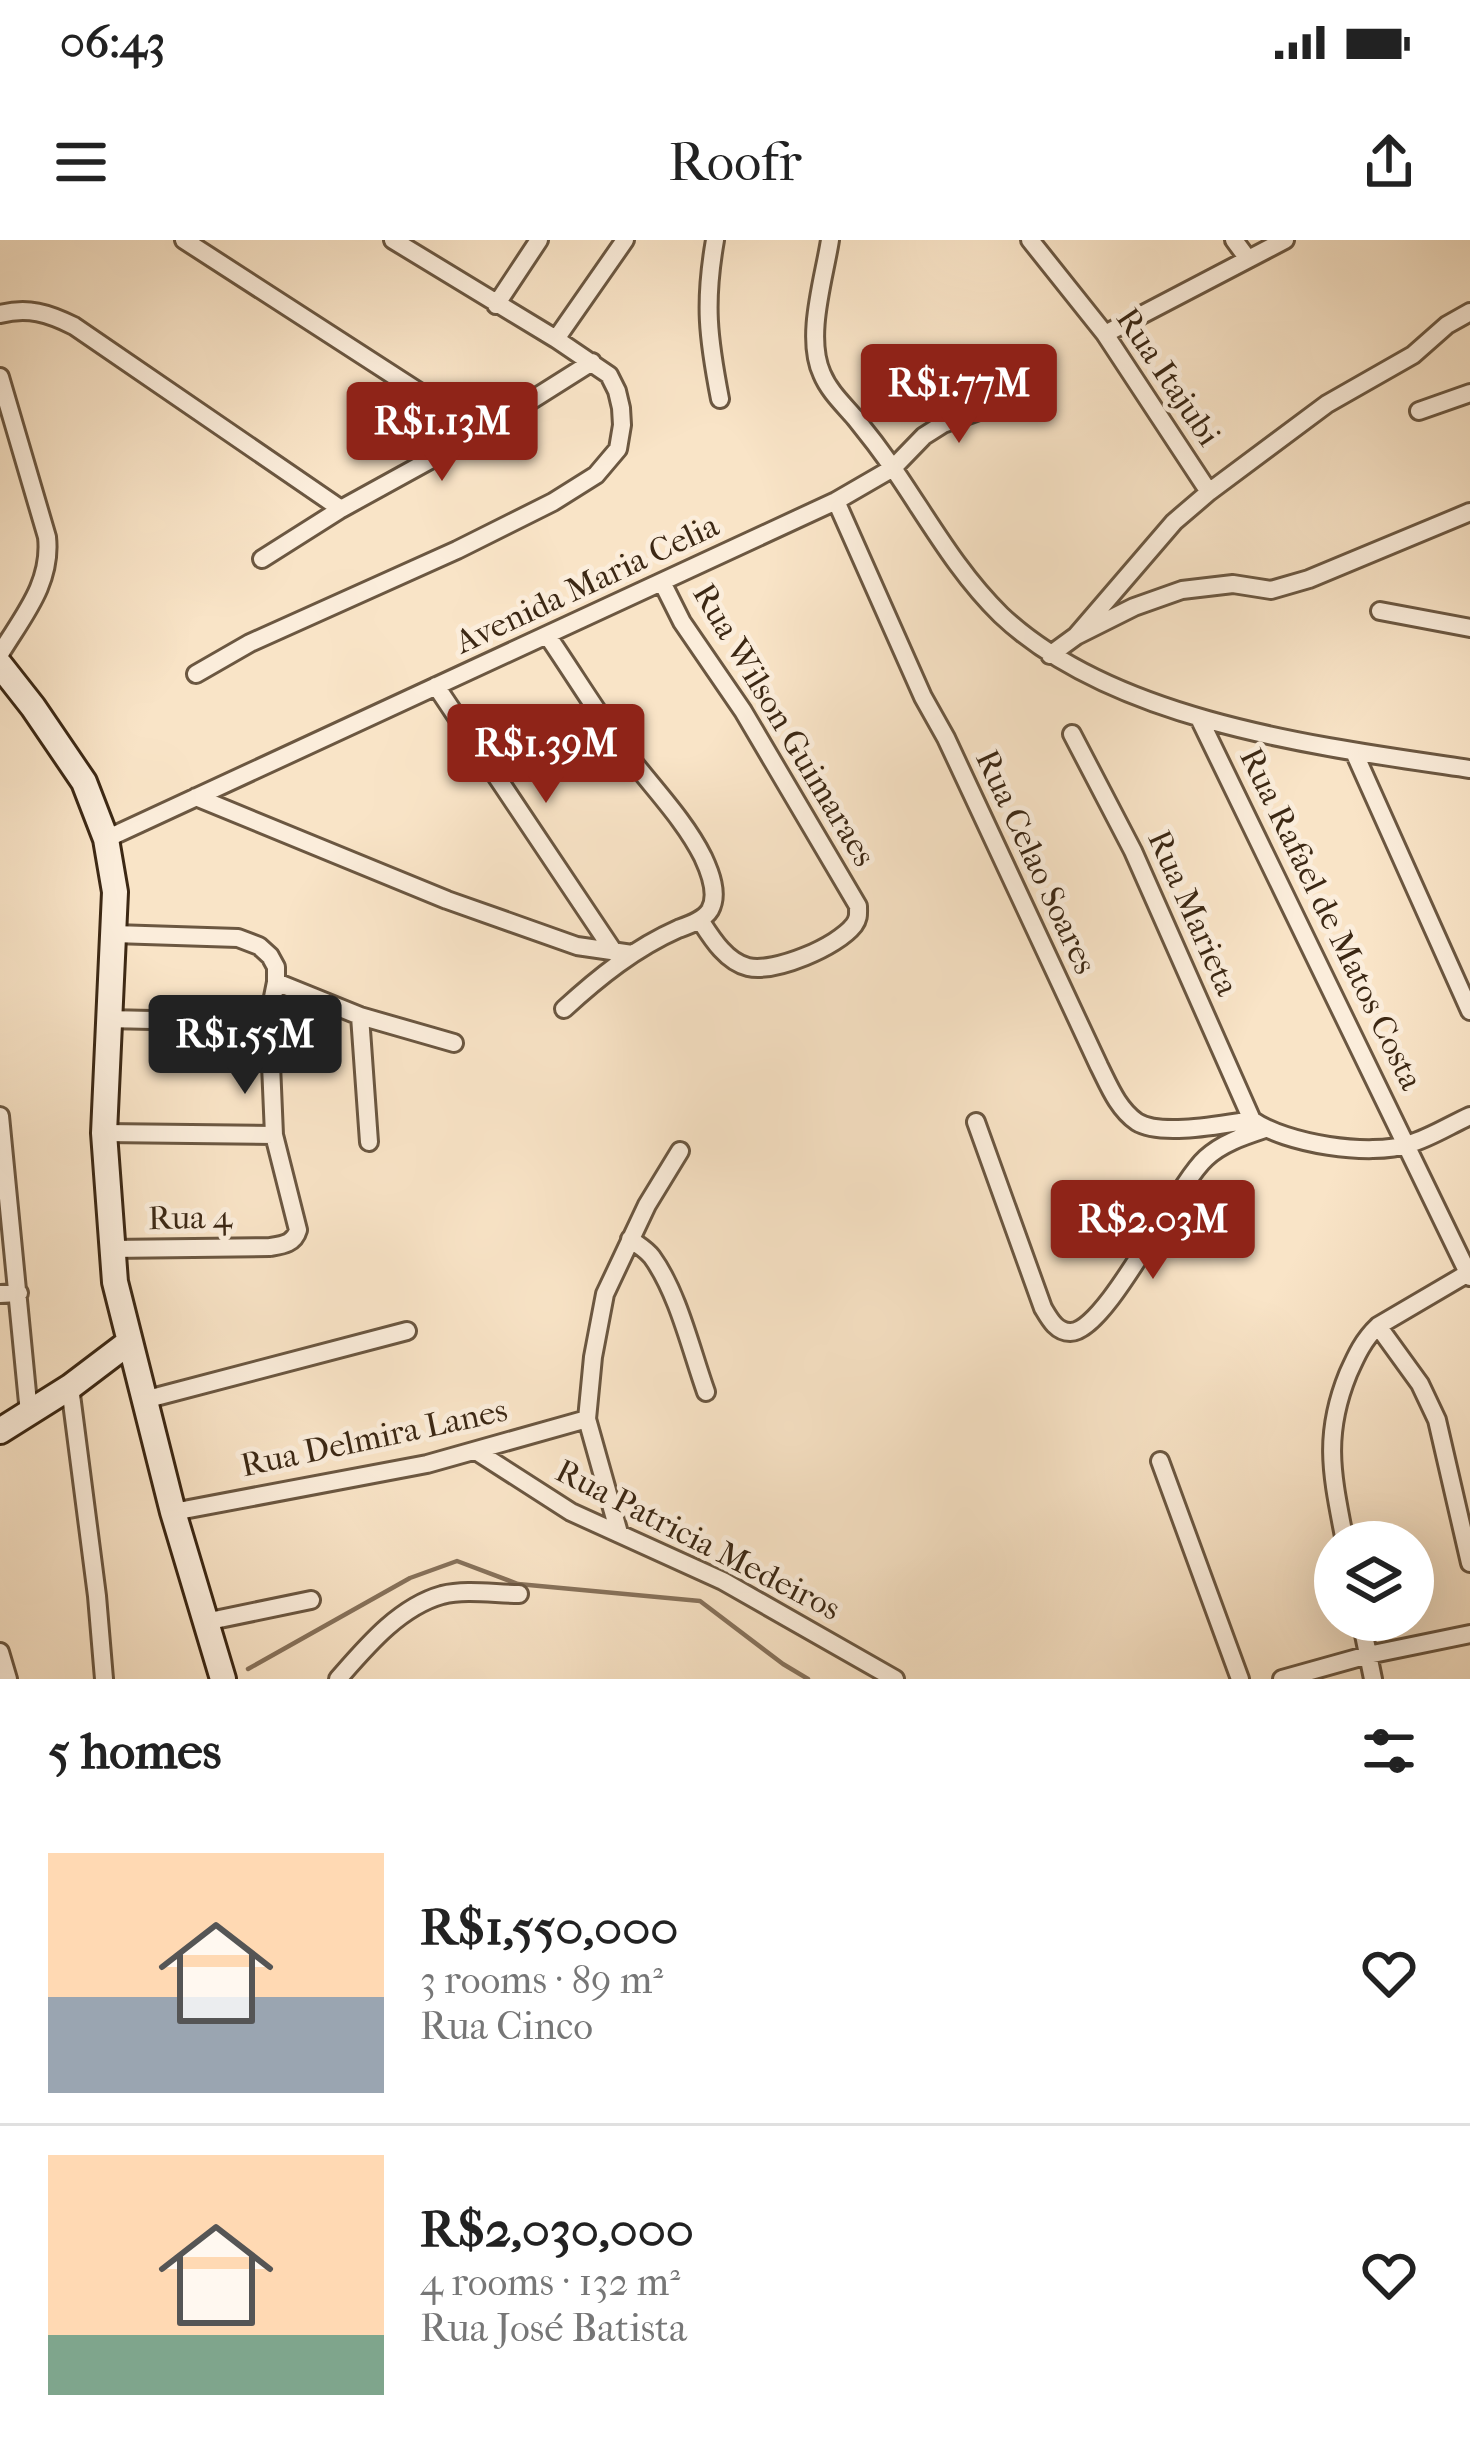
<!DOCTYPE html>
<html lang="en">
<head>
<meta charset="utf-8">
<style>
  body { margin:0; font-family:"IM FELL French Canon",serif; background:#f2f2f2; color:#222; height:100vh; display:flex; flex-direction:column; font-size:45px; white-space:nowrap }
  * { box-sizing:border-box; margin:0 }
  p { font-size:39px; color:#767676 }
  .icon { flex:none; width:66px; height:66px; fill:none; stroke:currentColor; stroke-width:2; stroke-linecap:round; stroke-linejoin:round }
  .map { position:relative; height:1439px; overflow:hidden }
  .panel { display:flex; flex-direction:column; background:#fff; flex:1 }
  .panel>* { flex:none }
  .controls { position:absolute; left:1314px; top:1281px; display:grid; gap:24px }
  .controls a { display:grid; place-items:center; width:120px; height:120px; border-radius:50%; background:#fff; box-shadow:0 12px 48px #0002; font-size:60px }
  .price { position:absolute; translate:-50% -102px; padding:0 27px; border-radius:12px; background:#8f2418; color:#fff; font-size:39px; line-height:78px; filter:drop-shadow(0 3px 6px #0008) }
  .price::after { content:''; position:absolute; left:50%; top:72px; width:36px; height:27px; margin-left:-18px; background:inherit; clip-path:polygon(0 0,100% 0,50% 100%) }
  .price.active { background:#222; color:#fff }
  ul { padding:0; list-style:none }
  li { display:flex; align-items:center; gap:36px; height:300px; padding:0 48px }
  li+li { border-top:3px solid #e0e0e0 }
  li span { display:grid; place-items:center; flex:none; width:336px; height:240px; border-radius:0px; color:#555 }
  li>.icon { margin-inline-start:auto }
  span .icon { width:144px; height:144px; fill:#fffc; stroke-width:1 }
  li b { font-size:51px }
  h2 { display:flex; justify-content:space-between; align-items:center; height:144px; padding:0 48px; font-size:51px }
  .status { display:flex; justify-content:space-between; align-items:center; height:84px; padding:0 60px; background:#fff; direction:ltr }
  .status svg { height:33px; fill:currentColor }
  header { display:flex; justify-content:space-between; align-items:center; height:156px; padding:0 48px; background:#fff; font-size:54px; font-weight:600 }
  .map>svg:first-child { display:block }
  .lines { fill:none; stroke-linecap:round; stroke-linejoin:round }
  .stream { stroke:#87725b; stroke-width:4.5 }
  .street-casing { stroke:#6b5741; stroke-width:22 }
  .secondary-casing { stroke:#3c2814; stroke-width:30 }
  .street { stroke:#fbeddb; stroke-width:16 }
  .secondary { stroke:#fbeddb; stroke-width:24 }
  .labels { text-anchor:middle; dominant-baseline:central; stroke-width:10; stroke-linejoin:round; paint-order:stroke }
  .street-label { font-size:33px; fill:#3c2814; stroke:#fbeddb }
</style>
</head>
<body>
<div class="status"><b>06:43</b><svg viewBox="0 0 49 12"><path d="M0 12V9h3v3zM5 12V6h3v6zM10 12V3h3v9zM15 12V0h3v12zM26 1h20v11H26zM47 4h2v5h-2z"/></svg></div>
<header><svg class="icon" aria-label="menu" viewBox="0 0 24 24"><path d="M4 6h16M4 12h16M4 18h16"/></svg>Roofr<svg class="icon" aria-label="share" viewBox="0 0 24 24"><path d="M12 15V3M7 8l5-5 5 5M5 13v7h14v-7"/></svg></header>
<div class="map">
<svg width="1470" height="1439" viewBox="0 0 1470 1439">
  <rect width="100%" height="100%" fill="#f9e4c7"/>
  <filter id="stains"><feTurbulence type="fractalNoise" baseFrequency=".00167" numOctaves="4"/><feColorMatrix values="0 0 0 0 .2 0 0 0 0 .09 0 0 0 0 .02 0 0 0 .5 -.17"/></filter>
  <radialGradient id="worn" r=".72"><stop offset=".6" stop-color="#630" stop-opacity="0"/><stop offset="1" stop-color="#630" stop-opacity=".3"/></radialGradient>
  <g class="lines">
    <path class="stream" d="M 248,1429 L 410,1338 L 457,1321 L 518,1344 L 700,1361 L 783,1424 L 808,1439"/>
    <defs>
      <path id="street" d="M 184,0 L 481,192
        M 715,0 C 704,63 708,97 720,159
        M 830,0 C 824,39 805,97 822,134 C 829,151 843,164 855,178 C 868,194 881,211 893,228 C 928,279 957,332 1001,375 C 1114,482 1321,507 1470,529
        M 1030,0 L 1105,94 L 1209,252
        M 1234,0 L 1248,19
        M 496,65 L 539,0
        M 0,74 C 28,67 48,73 74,86 L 341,269
        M 1105,94 L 1285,0
        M 556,99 L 625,0
        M 0,137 L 47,297 C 52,343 23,376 0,414
        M 1419,171 L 1470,153
        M 836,261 L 923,457 L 946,498 L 1099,826 C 1109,846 1118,869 1137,882 C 1161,897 1224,884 1252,880 C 1286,904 1370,917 1409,904 C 1430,898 1450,885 1470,876
        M 262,319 L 341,269 L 481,192 L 592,122
        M 662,342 L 682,382 L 743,471 L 858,666 C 858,674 859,678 854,685 C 837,707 775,733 748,727 C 726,722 711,697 700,680
        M 1380,371 L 1470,388
        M 547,395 C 575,436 601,479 631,519 C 655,550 685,581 703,617 C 710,632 719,654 710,670 C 704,680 689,685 678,689 C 635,708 599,737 564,769
        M 1076,396 L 1174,282 L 1209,252 L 1327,164 L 1413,115 L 1447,85 L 1470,72
        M 1050,415 L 1076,396 L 1134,367 L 1182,350 L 1233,344 L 1271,350 L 1309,339 L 1470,272
        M 196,434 L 250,403 L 457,310 L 553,262 L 596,235 L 618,209 L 622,185 L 621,168 L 617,151 L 609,135 L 556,99 L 393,0
        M 436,446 L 614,712
        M 1199,478 L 1470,1037
        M 1072,494 L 1133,611 L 1252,880
        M 1354,512 L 1470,771
        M 196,557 L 447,660 L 577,706 L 632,714
        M 106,599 L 836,261 L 893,228 L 924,196 L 943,184 L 1007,161
        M 276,742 L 360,776 L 454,803
        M 360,776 L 369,902
        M 109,779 C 155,781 233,776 271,799
        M 0,876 L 29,1173
        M 976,882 L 1043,1068 C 1049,1078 1056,1092 1070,1092 C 1106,1093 1175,946 1206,918 C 1222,903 1244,896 1265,889
        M 104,893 L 274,895
        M 630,999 C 638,1005 646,1009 652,1017 C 678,1053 691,1110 706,1152
        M 110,1009 L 270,1007 C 282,1005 294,1004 298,990 L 274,895 L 269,777 L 276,742 L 276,727 L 270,716 L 259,706 L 238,698 L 114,694
        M 0,1054 L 19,1053
        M 1378,1086 L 1420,1144 L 1437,1180 L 1470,1323
        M 70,1147 L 97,1356 L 104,1439
        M 144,1160 L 407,1091
        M 476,1211 L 571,1272 L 723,1341 L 895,1439
        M 1160,1221 L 1240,1439
        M 173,1272 L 427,1224 L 587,1179
        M 619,1293 L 587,1179 L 593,1117 L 605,1054 L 647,965 L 680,911
        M 1345,1302 C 1333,1238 1322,1198 1348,1134 C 1356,1116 1363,1100 1378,1086 L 1470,1032
        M 1361,1380 L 1373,1439
        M 205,1382 L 311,1360
        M 0,1412 L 8,1439
        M 338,1439 C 366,1407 399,1367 442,1355 C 466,1349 495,1354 519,1354
        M 1282,1439 L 1368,1415 L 1470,1394"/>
      <path id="secondary" d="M 0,425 L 33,467 L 84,542 L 106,599 L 115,652 L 104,893 L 115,1042 L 173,1272 L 223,1439
        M 0,1191 L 70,1147 L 128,1103"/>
    </defs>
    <use href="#street" class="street-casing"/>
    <use href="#secondary" class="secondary-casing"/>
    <use href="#street" class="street"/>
    <use href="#secondary" class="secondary"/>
  </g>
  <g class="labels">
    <g class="street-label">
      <text transform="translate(1168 137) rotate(56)">Rua Itajubi</text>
      <text transform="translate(587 344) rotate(-25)">Avenida Maria Celia</text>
      <text transform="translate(784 485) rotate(59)">Rua Wilson Guimaraes</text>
      <text transform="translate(1036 622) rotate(65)">Rua Celao Soares</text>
      <text transform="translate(1193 673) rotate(66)">Rua Marieta</text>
      <text transform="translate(1331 679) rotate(64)">Rua Rafael de Matos Costa</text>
      <text transform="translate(190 978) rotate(-1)">Rua 4</text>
      <text transform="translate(374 1198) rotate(-12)">Rua Delmira Lanes</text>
      <text transform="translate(698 1300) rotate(27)">Rua Patricia Medeiros</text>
    </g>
  </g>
  <rect width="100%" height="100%" filter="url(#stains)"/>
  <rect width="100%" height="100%" fill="url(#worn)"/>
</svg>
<div class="controls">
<a><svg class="icon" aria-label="layers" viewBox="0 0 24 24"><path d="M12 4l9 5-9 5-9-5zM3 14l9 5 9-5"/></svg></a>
</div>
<b class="price" style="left:959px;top:206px">R$1.77M</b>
<b class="price" style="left:442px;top:244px">R$1.13M</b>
<b class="price" style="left:546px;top:566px">R$1.39M</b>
<b class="price active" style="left:245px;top:857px">R$1.55M</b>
<b class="price" style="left:1153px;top:1042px">R$2.03M</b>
</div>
<section class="panel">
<h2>5 homes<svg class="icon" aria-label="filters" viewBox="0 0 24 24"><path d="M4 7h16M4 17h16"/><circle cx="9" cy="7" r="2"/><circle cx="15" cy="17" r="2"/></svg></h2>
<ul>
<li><span style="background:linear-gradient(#ffd9b3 60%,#9aa5b1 0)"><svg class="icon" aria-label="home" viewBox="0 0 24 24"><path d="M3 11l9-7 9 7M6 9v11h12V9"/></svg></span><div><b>R$1,550,000</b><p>3 rooms · 89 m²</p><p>Rua Cinco</p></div><svg class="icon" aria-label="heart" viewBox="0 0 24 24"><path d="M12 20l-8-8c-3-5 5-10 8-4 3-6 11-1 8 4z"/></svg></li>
<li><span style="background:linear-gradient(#ffd9b3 75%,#7fa58c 0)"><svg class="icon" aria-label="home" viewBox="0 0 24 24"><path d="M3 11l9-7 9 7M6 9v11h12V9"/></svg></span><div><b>R$2,030,000</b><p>4 rooms · 132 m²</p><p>Rua José Batista</p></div><svg class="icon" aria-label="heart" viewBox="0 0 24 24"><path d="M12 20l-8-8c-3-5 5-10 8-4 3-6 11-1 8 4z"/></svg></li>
</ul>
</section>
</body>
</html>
